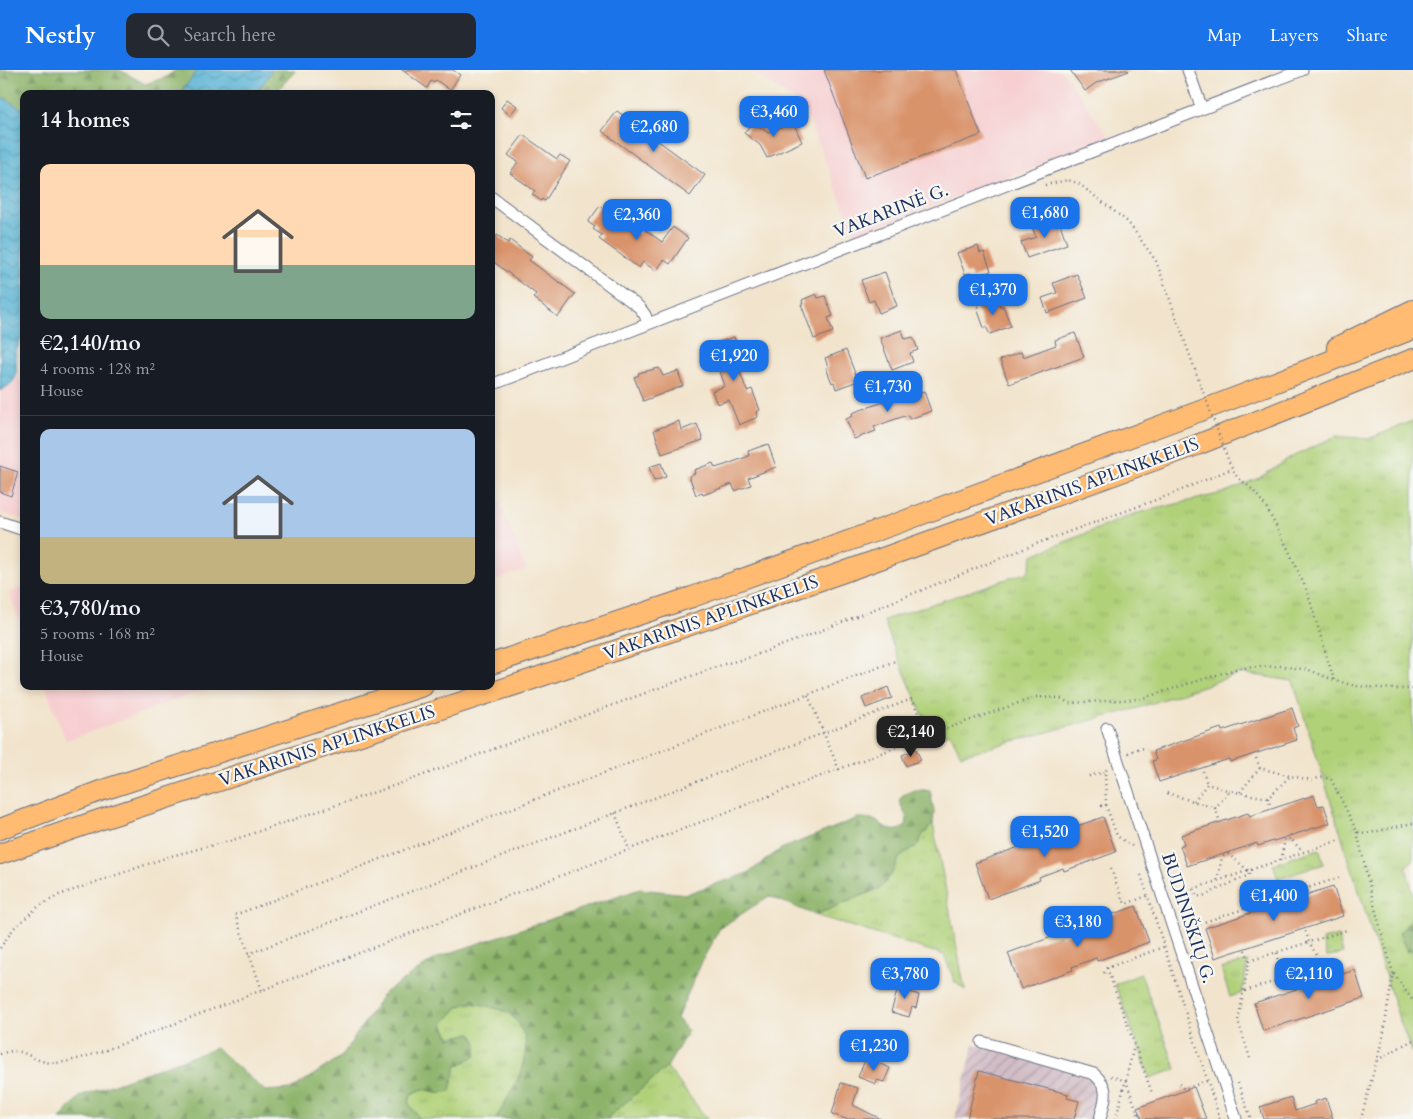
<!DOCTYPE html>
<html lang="en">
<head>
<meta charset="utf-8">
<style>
  body { margin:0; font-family:Cardo,serif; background:#242831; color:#f1f3f6; height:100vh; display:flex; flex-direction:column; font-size:19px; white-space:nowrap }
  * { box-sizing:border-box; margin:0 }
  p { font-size:16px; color:#9ea1a6 }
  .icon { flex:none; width:28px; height:28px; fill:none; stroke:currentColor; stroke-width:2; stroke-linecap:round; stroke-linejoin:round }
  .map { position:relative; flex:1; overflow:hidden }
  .side { position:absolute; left:20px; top:20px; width:475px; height:600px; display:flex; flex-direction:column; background:#171b24; border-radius:10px; box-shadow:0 2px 8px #0003 }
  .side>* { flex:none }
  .price { position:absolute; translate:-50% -42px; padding:0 11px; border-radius:10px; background:#1a73e8; color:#fff; font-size:16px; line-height:32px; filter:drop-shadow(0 1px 2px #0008) }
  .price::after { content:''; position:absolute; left:50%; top:30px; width:15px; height:11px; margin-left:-8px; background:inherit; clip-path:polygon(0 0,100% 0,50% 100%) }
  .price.selected { background:#222; color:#fff }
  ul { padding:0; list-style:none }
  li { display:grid; align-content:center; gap:10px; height:265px; padding:0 20px }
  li+li { border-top:1px solid #363941 }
  li span { display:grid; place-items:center; height:155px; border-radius:10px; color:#555 }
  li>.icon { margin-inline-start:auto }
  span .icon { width:90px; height:90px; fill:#fffc; stroke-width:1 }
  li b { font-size:21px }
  h2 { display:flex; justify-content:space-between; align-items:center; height:60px; padding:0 20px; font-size:21px }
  header { display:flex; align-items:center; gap:30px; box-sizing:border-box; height:70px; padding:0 25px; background:#1a73e8; color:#fff }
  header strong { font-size:24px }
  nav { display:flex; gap:28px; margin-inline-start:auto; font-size:18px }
  .search { width:350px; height:45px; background:#242831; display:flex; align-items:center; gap:12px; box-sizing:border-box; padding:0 18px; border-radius:10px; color:#9ea1a6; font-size:19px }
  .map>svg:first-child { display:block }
  .built { fill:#f7cfd1 }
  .industrial { fill:url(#industrial-furrows) }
  .grass { fill:url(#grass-tufts); stroke:#66806c }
  .forest { fill:url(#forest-firs); stroke:#547164 }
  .water { fill:url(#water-waves); stroke:#387199 }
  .building { fill:#d9936b }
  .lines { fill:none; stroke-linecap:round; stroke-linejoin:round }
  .street-casing { stroke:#666e84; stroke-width:13 }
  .highway-casing { stroke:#666e84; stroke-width:22 }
  .path { stroke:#666e84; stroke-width:2.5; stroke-dasharray:1 4; stroke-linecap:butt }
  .street { stroke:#fff; stroke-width:11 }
  .highway { stroke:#febb71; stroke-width:20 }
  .path-bridge { stroke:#666e84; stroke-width:2.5; stroke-dasharray:1 4; stroke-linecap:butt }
  .labels { text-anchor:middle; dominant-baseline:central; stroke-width:4.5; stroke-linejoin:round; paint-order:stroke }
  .street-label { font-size:18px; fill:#1b2f5e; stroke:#f6f6f2 }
</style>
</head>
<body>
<header>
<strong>Nestly</strong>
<div class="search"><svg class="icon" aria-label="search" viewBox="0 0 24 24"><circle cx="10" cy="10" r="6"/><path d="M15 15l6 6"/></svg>Search here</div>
<nav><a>Map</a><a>Layers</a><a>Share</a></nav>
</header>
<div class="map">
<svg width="1413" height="1049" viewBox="0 0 1413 1049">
  <defs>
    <pattern id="industrial-furrows" width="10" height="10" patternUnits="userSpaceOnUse" patternTransform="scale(1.25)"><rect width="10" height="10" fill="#d2bdc6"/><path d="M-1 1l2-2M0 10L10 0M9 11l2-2" fill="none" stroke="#aa9aa4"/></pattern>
    <pattern id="grass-tufts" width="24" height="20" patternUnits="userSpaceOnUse" patternTransform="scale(1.25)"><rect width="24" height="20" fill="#b1d179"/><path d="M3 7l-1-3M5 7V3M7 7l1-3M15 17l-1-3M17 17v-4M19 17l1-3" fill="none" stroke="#98b46b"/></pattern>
    <pattern id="forest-firs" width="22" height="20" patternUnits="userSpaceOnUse" patternTransform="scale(1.25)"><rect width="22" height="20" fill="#8cb369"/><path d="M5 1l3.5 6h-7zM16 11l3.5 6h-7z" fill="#72925a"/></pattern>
    <pattern id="water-waves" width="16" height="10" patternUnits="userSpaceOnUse" patternTransform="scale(1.25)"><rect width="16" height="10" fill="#56b3d4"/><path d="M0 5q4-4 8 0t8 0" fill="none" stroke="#4692af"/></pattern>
  </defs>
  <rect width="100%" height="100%" fill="#f6f6f2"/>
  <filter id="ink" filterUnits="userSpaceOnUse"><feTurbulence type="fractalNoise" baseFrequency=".02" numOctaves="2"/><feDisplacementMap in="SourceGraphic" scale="10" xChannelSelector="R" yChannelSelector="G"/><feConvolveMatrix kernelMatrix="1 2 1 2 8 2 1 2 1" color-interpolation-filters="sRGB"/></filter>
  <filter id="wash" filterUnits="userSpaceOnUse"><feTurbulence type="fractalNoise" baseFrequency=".0096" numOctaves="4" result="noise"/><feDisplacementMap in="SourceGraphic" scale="20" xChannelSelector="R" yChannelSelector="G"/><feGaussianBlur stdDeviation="1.12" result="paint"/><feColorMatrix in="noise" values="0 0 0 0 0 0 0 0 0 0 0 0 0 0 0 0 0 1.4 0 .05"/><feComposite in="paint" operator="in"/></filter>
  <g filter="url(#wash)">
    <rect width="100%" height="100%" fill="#f2e4cc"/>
    <path class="built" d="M 751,0 L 1061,0 L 1110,68 L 855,166 L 804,38 Z
      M 17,302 L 24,320 L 24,450 L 0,443 L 0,321 L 11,315 Z
      M 491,412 L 526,499 L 491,512 Z
      M 24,517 L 24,562 L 9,523 Z
      M 45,616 L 213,616 L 66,671 Z"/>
    <path class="industrial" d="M 974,974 L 1089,1007 L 1097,1014 L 1101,1024 L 1094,1049 L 955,1049 Z"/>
    <path class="grass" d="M 1413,351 L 1413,789 L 1406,797 L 1413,823 L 1413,839 L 1407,882 L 1413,880 L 1413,984 L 1399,949 L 1293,611 L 1241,603 L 1138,638 L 961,685 L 950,663 L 933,669 L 891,571 L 884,550 L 1028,502 L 1033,485 L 1134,444 L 1223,423 L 1259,408 L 1292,387 L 1336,366 L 1368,369 Z
      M 933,754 L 965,920 L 955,912 L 944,885 L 815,845 L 880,818 L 891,805 L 898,790 L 905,782 L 917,776 L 921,766 Z
      M 1319,779 L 1324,794 L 1278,809 L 1273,794 Z
      M 1338,866 L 1343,883 L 1327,887 L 1322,870 Z
      M 1248,891 L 1242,923 L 1230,927 L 1221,899 Z
      M 1141,904 L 1176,999 L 1150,1008 L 1115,914 Z
      M 467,933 C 553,938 528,999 496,1049 L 420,1049 L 409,1034 L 411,1024 L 423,1019 L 441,1023 L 456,997 L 476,985 C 462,976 448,970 443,953 L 458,937 Z
      M 667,997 L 707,1049 L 606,1049 Z"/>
    <path class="forest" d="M 0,0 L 120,0 L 145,14 L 166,7 L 176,0 L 198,0 L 183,20 L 175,24 L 24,24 L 23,40 L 0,26 Z
      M 272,0 L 296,0 L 274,24 L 256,24 Z
      M 914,720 L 930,720 L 934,742 L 933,754 L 922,766 L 917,776 L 905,782 L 898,790 L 891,805 L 880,818 L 815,845 L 769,826 L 720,858 L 704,887 L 677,948 L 688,961 L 667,997 L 606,1049 L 568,1049 L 552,1043 L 544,1049 L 496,1049 L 521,1004 L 526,983 L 525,967 L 519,954 L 509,942 L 479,934 L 467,933 L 458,937 L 443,954 L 446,961 L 450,968 L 471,963 L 477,973 L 476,985 L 456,997 L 450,1021 L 441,1023 L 423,1019 L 411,1024 L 409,1034 L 420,1049 L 60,1049 L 80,1026 L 216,978 L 265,1021 L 292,1019 L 342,986 L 384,923 L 438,887 L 640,819 L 686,824 L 748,803 L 781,779 L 858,748 C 862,748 868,748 871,749 C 886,754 890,767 906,756 L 907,748 L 899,731 L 903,725 Z
      M 1413,839 L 1413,880 L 1407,882 L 1399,863 L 1411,850 Z"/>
    <path class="water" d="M 198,0 L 272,0 L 256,24 L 175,24 L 183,20 Z
      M 0,26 L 24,40 L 24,263 C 22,268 19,273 17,279 C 13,299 25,308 0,321 Z"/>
    <g id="blocks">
      <path class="building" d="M 402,0 L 453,0 L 460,5 L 450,20 L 436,10 L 434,13 L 431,11 L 427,18 Z
        M 824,0 L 956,0 L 981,65 L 865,108 Z
        M 1070,0 L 1128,0 L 1129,1 L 1096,13 L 1085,21 Z
        M 507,29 L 517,36 L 510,45 L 501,38 Z
        M 617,41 L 705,105 L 690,126 L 602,61 Z
        M 753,52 L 768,63 L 793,52 L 802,72 L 767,88 L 760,75 L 744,63 Z
        M 523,65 L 557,89 L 560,85 L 570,91 L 545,131 L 542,129 L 541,131 L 532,124 L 535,121 L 510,103 L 518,92 L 508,85 Z
        M 600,136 L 638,164 L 643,158 L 662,172 L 673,157 L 688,168 L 670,194 L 664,190 L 656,201 L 643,192 L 639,198 L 599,169 L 602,165 L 593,159 L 595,157 L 588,152 Z
        M 1058,148 L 1067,174 L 1027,188 L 1021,172 L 1036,167 L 1032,157 Z
        M 497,165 L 508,173 L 510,170 L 532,187 L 529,190 L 575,224 L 558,247 L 533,228 L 536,224 L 491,190 L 491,173 Z
        M 978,176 L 980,183 L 984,182 L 991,201 L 972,208 L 970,203 L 965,204 L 957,183 Z
        M 885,202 L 897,236 L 879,243 L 874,230 L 869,232 L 861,210 Z
        M 1077,204 L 1087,228 L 1047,243 L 1042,228 L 1057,223 L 1053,213 Z
        M 816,224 L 818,228 L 825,226 L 833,246 L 828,248 L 833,262 L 814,269 L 801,234 L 803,234 L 802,230 Z
        M 987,227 L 990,233 L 998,230 L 1000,237 L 1003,236 L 1011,256 L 990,264 L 986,257 L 984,258 L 977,238 L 979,237 L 976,231 Z
        M 902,260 L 905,269 L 913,267 L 918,280 L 910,283 L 913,292 L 892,300 L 880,268 Z
        M 1075,263 L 1084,287 L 1009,314 L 1000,290 L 1021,282 L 1023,287 L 1056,275 L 1055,270 Z
        M 734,267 L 742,288 L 738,290 L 740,296 L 738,297 L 747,321 L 752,319 L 760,340 L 756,342 L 758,347 L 739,355 L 729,330 L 717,334 L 712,321 L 725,316 L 713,282 L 716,281 L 713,274 Z
        M 846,280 L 858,311 L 836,319 L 834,312 L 832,313 L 826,298 L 828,297 L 825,288 Z
        M 659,298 L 663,306 L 678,301 L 683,316 L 643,331 L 634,307 L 639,305 L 638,303 Z
        M 915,321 L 916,323 L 924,321 L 931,341 L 910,349 L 908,345 L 890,351 L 874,357 L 876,361 L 854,369 L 846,349 L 853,346 L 852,343 Z
        M 679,351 L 681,360 L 697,354 L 703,370 L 662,384 L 654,360 Z
        M 768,374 L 776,397 L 748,408 L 751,415 L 735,421 L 732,414 L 703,425 L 702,422 L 696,425 L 689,406 L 695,403 L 694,400 L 713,393 L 715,398 L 725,395 L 749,386 L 748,381 Z
        M 661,393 L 666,407 L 654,411 L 649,397 Z
        M 0,396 L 18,402 L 11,426 L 0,422 Z
        M 888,617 L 892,628 L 866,638 L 862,628 Z
        M 1292,638 L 1298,656 L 1293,658 L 1297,670 L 1230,692 L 1229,689 L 1159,712 L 1152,691 L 1156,690 L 1153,681 L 1221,658 L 1222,661 Z
        M 916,679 L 921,690 L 906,696 L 902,685 Z
        M 1314,725 L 1318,736 L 1324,735 L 1330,753 L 1258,776 L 1257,773 L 1187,796 L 1180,776 L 1184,774 L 1181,765 L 1248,743 L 1250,746 Z
        M 1103,747 L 1116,782 L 1064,801 L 1063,798 L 1039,807 L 1040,810 L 988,829 L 975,793 L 1027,774 L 1028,777 L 1053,769 L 1051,765 Z
        M 1333,816 L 1343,846 L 1215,888 L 1205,858 Z
        M 1136,836 L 1149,872 L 1097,891 L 1096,888 L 1072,897 L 1073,900 L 1021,919 L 1008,883 L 1060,864 L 1061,867 L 1085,858 L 1084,855 Z
        M 1355,900 L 1364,928 L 1263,961 L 1254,933 Z
        M 900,911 L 912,915 L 910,922 L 919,925 L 916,938 L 912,937 L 909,947 L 891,942 Z
        M 866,988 L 890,998 L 884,1012 L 877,1010 L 876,1014 L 858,1007 Z
        M 979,1001 L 1068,1024 L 1067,1028 L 1079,1031 L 1074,1049 L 967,1049 Z
        M 841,1013 L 858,1018 L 853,1035 L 881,1049 L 846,1049 L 832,1044 Z
        M 1194,1017 L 1206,1049 L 1142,1049 L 1137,1038 Z
        M 1291,1027 L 1295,1041 L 1315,1034 L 1314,1032 L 1326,1028 L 1333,1049 L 1264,1049 L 1260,1037 Z"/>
    </g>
  </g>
  <g filter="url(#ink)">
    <use href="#blocks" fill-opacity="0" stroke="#666e84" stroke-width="1"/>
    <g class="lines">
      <defs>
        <path id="street" d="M 1188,0 L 1202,39
          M 491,127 L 639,237 L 645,245 L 648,254
          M 491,315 L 1302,0
          M 0,452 L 24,460
          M 1107,658 L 1236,1049
          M 982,972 L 1094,1004 C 1111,1019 1105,1029 1100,1049"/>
        <path id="highway" d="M 1337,277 L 1413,240
          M 491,594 L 692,527 L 901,452 L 1203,340 L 1413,259
          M 0,759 L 100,721 L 423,616
          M 0,784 L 99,750 L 530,610 L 841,503 L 1197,375 L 1413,289"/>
      </defs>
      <use href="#street" class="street-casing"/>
      <use href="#highway" class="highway-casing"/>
      <path class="path" d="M 1045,115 L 1068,110 L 1078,113 L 1128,152 L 1156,191 L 1198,308
        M 1229,392 L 1237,407 L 1251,418 L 1265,435 L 1288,479 L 1307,521 L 1334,610
        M 808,625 L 839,700
        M 1128,683 L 1140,678 L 1147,679
        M 1256,688 L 1260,698
        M 1203,701 L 1207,714
        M 1089,706 L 1105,702
        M 1240,722 L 1260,698 L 1290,706
        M 1167,723 L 1215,738 L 1230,721 L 1268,728 L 1290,706 L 1312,710 L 1321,707 L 1331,709 L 1357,762 L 1365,764 L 1413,753
        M 1268,728 L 1270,735
        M 1194,731 L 1207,714 L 1230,721
        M 1106,735 L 1117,766 L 1132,776
        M 1101,736 L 1106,735 L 1105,702 L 1107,699
        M 1215,738 L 1219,749
        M 615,743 L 629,779
        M 1357,762 L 1373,831 L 1393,903 L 1383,967 L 1361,1049
        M 1281,790 L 1285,769 L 1291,769 L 1303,782
        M 1111,799 L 1122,829 L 1126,834 L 1147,826
        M 1141,805 L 1220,1049
        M 1193,819 L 1197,826 L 1203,826 L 1249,805 L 1249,801 L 1228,784 L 1222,787 L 1217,811
        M 1175,825 L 1340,770
        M 1186,858 L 1341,807
        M 0,878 L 14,858 L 38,837 L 59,825 L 171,786 L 236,769 L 399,714 L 724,594 L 745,589 L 810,565 L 1041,472 L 1172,424 L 1231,399
        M 1245,880 L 1249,891
        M 1277,883 L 1279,910 L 1283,920
        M 248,884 L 912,629 L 928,665
        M 1323,896 L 1327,907
        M 1107,898 L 1152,1023
        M 1104,903 L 1107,898 L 1163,877
        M 1394,904 L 1413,931
        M 262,920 L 235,845 L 895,591
        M 1245,921 L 1323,896 L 1309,872 L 1305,860
        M 0,984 C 23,976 26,987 45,992 C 63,996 89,985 106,980 L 928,665 L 1036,627 L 1060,628 L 1069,633 L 1140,629 L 1239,598 L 1281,596 L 1309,600 L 1334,610 L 1355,616 L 1394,619 L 1413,619
        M 1250,988 L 1238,951 L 1249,891 L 1347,860
        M 1377,990 L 1413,970
        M 1111,1006 L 1126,1011 L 1140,1049
        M 1238,1013 L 1251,1049
        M 1179,1014 L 1184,1019 L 1207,1011
        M 1116,1049 L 1134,976"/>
      <use href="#street" class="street"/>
      <use href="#highway" class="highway"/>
      <path class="path-bridge" d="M 1198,308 L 1229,392"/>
    </g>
  </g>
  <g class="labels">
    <g class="street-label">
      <text transform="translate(891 141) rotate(-21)">VAKARINĖ G.</text>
      <text transform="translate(1092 412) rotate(-20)">VAKARINIS APLINKKELIS</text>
      <text transform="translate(711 548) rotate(-19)">VAKARINIS APLINKKELIS</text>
      <text transform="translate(327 676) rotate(-18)">VAKARINIS APLINKKELIS</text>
      <text transform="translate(1188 848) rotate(72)">BUDINIŠKIŲ G.</text>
    </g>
  </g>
</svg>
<b class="price" style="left:774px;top:68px">€3,460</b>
<b class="price" style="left:654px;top:83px">€2,680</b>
<b class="price" style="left:1045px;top:169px">€1,680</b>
<b class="price" style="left:637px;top:171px">€2,360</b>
<b class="price" style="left:993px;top:246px">€1,370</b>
<b class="price" style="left:734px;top:312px">€1,920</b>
<b class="price" style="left:888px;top:343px">€1,730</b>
<b class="price selected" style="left:911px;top:688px">€2,140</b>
<b class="price" style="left:1045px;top:788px">€1,520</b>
<b class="price" style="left:1274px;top:852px">€1,400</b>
<b class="price" style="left:1078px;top:878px">€3,180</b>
<b class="price" style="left:905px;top:930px">€3,780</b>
<b class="price" style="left:1309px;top:930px">€2,110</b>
<b class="price" style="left:874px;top:1002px">€1,230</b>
<section class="side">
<h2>14 homes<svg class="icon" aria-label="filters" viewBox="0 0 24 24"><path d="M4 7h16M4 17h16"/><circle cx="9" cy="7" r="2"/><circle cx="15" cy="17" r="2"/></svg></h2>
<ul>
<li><span style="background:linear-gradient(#ffd9b3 65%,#7fa58c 0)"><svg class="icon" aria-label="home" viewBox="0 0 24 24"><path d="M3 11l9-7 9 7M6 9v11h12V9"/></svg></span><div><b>€2,140/mo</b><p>4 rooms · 128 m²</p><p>House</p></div></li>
<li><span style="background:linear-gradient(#a9c7e8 70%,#c2b280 0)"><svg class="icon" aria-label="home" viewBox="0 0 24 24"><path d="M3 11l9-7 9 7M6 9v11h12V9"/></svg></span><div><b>€3,780/mo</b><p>5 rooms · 168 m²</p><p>House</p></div></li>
</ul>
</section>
</div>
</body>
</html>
